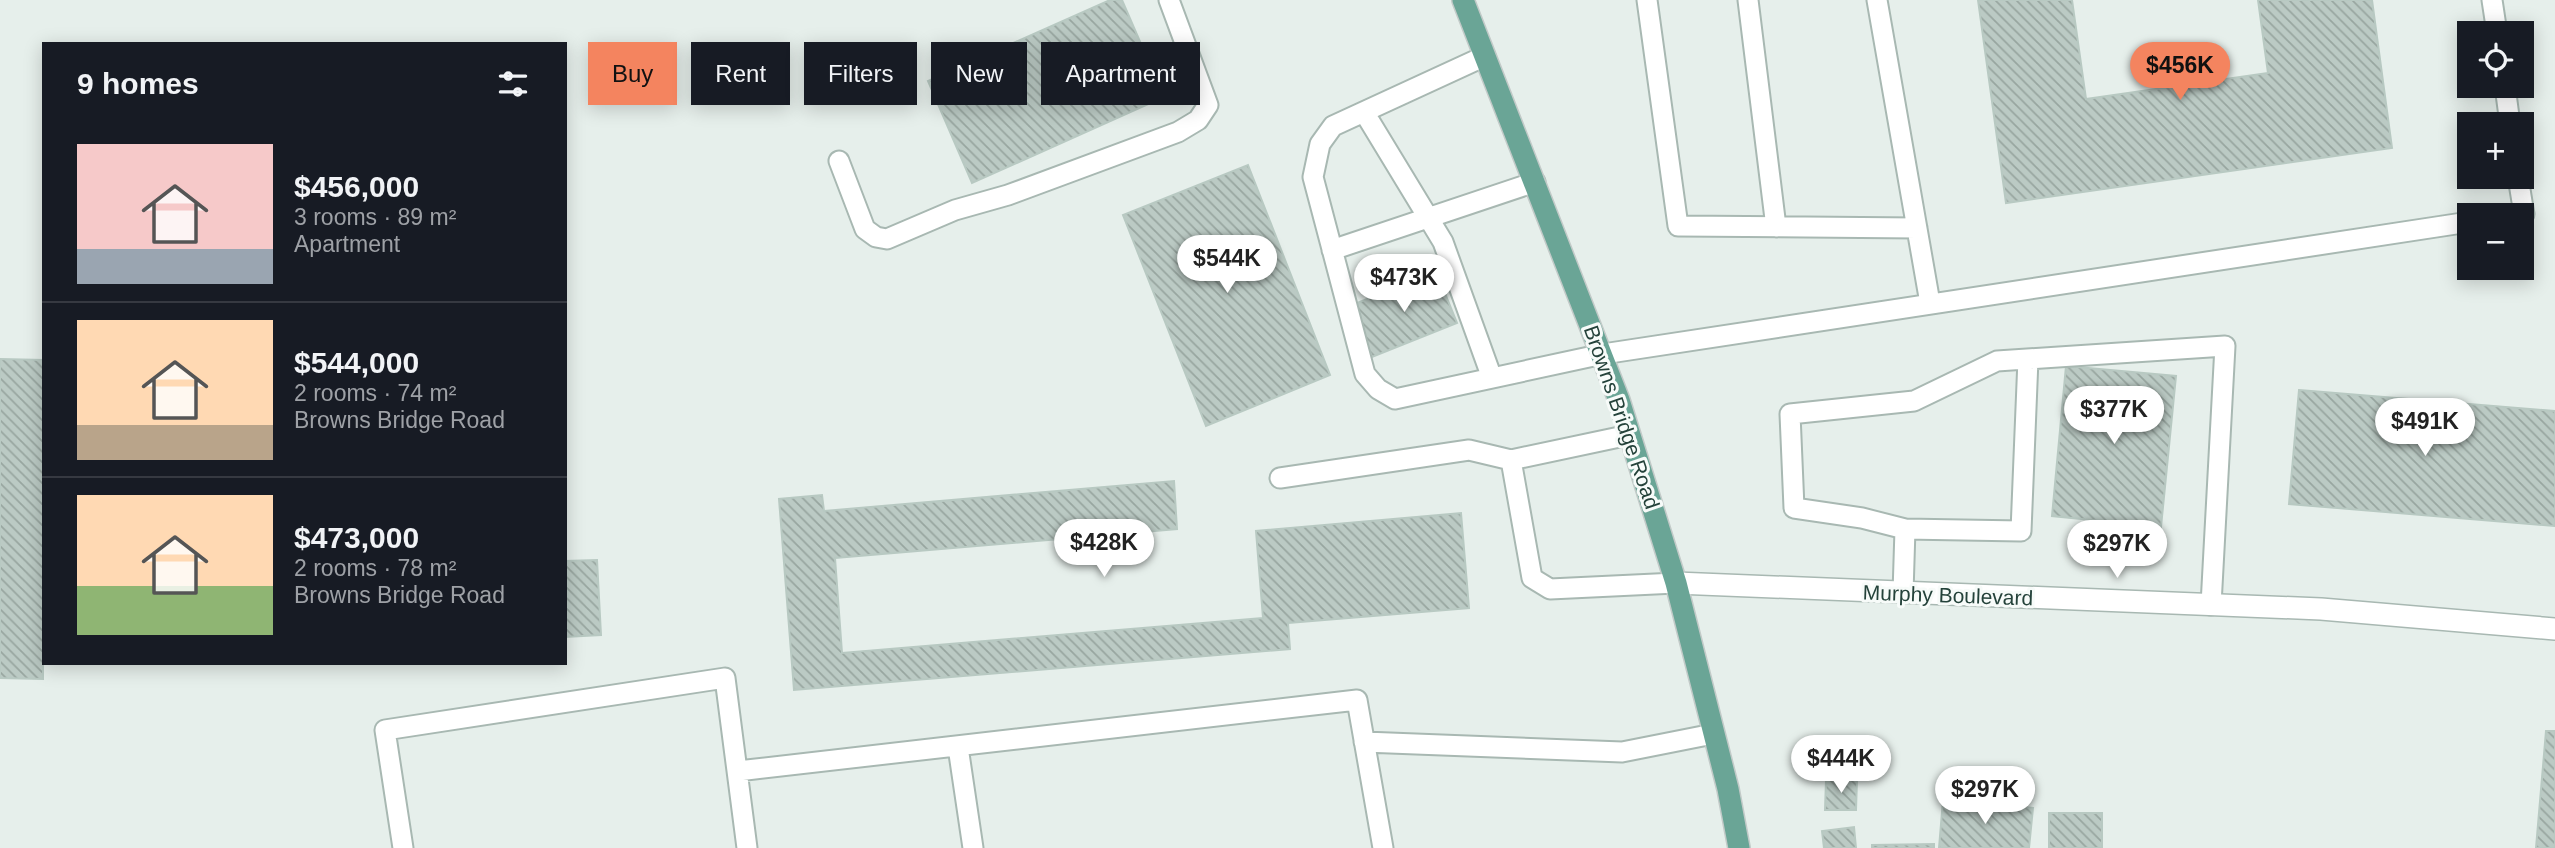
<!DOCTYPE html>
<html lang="en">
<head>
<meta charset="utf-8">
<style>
  body { margin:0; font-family:Helvetica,sans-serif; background:#242831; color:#f1f3f6; height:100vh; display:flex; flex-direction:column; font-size:26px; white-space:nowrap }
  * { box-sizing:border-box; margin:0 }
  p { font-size:23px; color:#9ea1a6 }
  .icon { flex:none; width:38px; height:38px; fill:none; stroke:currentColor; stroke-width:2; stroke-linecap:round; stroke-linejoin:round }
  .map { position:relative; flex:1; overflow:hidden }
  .drawer { position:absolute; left:42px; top:42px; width:525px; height:623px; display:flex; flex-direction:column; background:#171b24; border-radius:0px; box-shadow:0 4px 18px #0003 }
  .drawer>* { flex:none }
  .banner { position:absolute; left:588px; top:42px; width:665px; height:63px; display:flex; gap:14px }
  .tools { position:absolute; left:2457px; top:21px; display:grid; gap:14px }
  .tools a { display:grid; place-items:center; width:77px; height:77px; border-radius:0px; background:#171b24; box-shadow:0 4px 18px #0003; font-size:35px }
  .price { position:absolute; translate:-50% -60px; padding:0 16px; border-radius:24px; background:#fff; color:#222; font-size:23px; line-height:46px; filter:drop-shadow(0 2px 4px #0008) }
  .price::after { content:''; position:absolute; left:50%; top:42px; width:21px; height:16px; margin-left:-10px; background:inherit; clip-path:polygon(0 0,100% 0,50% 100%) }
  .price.current { background:#f4845f; color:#111 }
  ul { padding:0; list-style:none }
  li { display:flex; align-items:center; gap:21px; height:175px; padding:0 35px }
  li+li { border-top:2px solid #363941 }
  li span { display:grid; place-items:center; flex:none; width:196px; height:140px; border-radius:0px; color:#555 }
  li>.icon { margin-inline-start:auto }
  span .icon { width:84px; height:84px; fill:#fffc; stroke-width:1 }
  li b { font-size:30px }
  h2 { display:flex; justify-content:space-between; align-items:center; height:84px; padding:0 35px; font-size:30px }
  .tag { padding:0 24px; border-radius:0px; background:#171b24; box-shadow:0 4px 18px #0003; font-size:24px; line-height:63px }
  .tag.current { background:#f4845f; color:#111 }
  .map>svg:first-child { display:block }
  .building { fill:url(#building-back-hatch); stroke:#b8c9c2; stroke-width:2 }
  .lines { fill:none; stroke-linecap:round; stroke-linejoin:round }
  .lane-casing { stroke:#a8b8b2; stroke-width:23 }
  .street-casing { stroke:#a8b8b2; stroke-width:24 }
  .primary-casing { stroke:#c2cac8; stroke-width:24 }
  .lane { stroke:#fff; stroke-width:19 }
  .street { stroke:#fff; stroke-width:21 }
  .primary { stroke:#6aa596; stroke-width:21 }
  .labels { text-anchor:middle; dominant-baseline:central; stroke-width:6; stroke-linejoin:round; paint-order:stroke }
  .street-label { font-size:21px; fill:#24423a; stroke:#f7fbf9 }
</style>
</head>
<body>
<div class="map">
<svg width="2555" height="848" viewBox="0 0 2555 848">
  <defs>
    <pattern id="building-back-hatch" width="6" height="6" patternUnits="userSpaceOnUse" patternTransform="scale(1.75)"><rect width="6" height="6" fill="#bbcac4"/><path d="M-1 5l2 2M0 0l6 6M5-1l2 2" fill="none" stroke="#98a6a0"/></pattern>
  </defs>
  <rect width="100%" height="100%" fill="#e6efeb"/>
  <path class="building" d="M 1110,0 L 1122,0 L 1164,97 L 972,183 L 928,81 Z
    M 1978,0 L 2072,0 L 2086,99 L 2268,73 L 2258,0 L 2372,0 L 2392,148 L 2006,203 Z
    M 1248,165 L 1330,375 L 1206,426 L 1123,215 Z
    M 1436,271 L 1457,323 L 1372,357 L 1352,305 Z
    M 0,359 L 44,360 L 43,679 L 0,678 Z
    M 2066,366 L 2176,376 L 2161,527 L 2052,516 Z
    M 2299,390 L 2555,411 L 2555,526 L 2289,504 Z
    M 1174,481 L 1177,529 L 835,558 L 842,653 L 1263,618 L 1256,531 L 1461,513 L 1469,608 L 1288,623 L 1290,649 L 794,690 L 779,499 L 822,495 L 824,511 Z
    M 597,560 L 601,635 L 565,637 L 565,561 Z
    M 2546,731 L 2555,731 L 2555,848 L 2536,848 Z
    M 1826,780 L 1857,780 L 1856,810 L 1825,810 Z
    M 1943,800 L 2033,808 L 2029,848 L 1939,848 Z
    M 2049,813 L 2102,813 L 2102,848 L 2049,848 Z
    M 1854,827 L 1856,848 L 1824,848 L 1822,831 Z
    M 1934,844 L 1934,848 L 1872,848 L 1872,845 Z"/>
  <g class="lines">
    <defs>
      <path id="lane" d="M 1647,0 L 1678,226 L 1917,228
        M 1748,0 L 1776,227
        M 1877,0 L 1930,303
        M 2492,0 L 2497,33
        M 1485,56 L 1333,126 L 1320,144 L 1313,177 L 1365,374 L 1378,389 L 1395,399 L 1603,354 L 2469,222
        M 2505,86 L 2510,124
        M 1364,112 L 1443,242 L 1492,378
        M 839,161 L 865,229 L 876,237 L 887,239 L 955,210 L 1008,195 L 1178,132 L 1198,120 L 1208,105 L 1169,0
        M 2517,215 L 2524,214 L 2518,177
        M 1332,250 L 1535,182
        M 2028,359 L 2021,531 L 1905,529 L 1862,518 L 1794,508 L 1790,414 L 1914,401 L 1997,361 L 2225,346 L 2211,605
        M 1629,435 L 1511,460 L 1532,578 L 1550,589 L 1676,583
        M 1280,478 L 1469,450 L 1511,460
        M 1903,593 L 1905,529
        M 1364,742 L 1622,752 L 1713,734
        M 958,747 L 973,848
        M 738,771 L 1357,700 L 1383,848
        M 403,848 L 385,730 L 725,678 L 747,848"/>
      <path id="street" d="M 1676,583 L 2321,609 L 2555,629"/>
      <path id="primary" d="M 1463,0 L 1619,400 L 1676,583 L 1728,789 L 1739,848"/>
    </defs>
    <use href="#lane" class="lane-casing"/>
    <use href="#street" class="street-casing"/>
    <use href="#primary" class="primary-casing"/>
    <use href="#lane" class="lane"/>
    <use href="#street" class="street"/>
    <use href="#primary" class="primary"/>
  </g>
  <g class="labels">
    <g class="street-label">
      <text transform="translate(1622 417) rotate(71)">Browns Bridge Road</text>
      <text transform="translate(1948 595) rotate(2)">Murphy Boulevard</text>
    </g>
  </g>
</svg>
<div class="tools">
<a><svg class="icon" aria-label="locate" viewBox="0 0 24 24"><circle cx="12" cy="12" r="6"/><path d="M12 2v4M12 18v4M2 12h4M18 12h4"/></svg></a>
<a>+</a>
<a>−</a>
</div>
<b class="price current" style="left:2180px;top:102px">$456K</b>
<b class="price" style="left:1227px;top:295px">$544K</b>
<b class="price" style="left:1404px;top:314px">$473K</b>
<b class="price" style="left:2114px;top:446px">$377K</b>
<b class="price" style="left:2425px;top:458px">$491K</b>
<b class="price" style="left:1104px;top:579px">$428K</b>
<b class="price" style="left:2117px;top:580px">$297K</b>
<b class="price" style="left:1841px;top:795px">$444K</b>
<b class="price" style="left:1985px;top:826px">$297K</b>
<div class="banner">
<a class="tag current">Buy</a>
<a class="tag">Rent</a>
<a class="tag">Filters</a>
<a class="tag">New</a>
<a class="tag">Apartment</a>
</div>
<section class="drawer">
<h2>9 homes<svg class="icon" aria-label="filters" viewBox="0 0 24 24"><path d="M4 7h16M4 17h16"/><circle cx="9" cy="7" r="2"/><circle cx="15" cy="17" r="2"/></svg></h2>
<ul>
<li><span style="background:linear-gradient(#f6c9c9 75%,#9aa5b1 0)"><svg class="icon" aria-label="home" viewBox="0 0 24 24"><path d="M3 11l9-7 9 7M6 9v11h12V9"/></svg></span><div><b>$456,000</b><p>3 rooms · 89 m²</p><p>Apartment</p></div></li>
<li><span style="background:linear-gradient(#ffd9b3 75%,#b9a48a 0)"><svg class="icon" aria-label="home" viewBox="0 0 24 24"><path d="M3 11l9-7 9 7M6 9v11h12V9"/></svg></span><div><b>$544,000</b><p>2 rooms · 74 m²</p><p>Browns Bridge Road</p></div></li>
<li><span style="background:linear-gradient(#ffd9b3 65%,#8fb573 0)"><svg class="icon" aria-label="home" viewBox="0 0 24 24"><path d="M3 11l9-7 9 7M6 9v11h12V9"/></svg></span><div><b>$473,000</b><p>2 rooms · 78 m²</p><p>Browns Bridge Road</p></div></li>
</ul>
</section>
</div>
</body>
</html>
